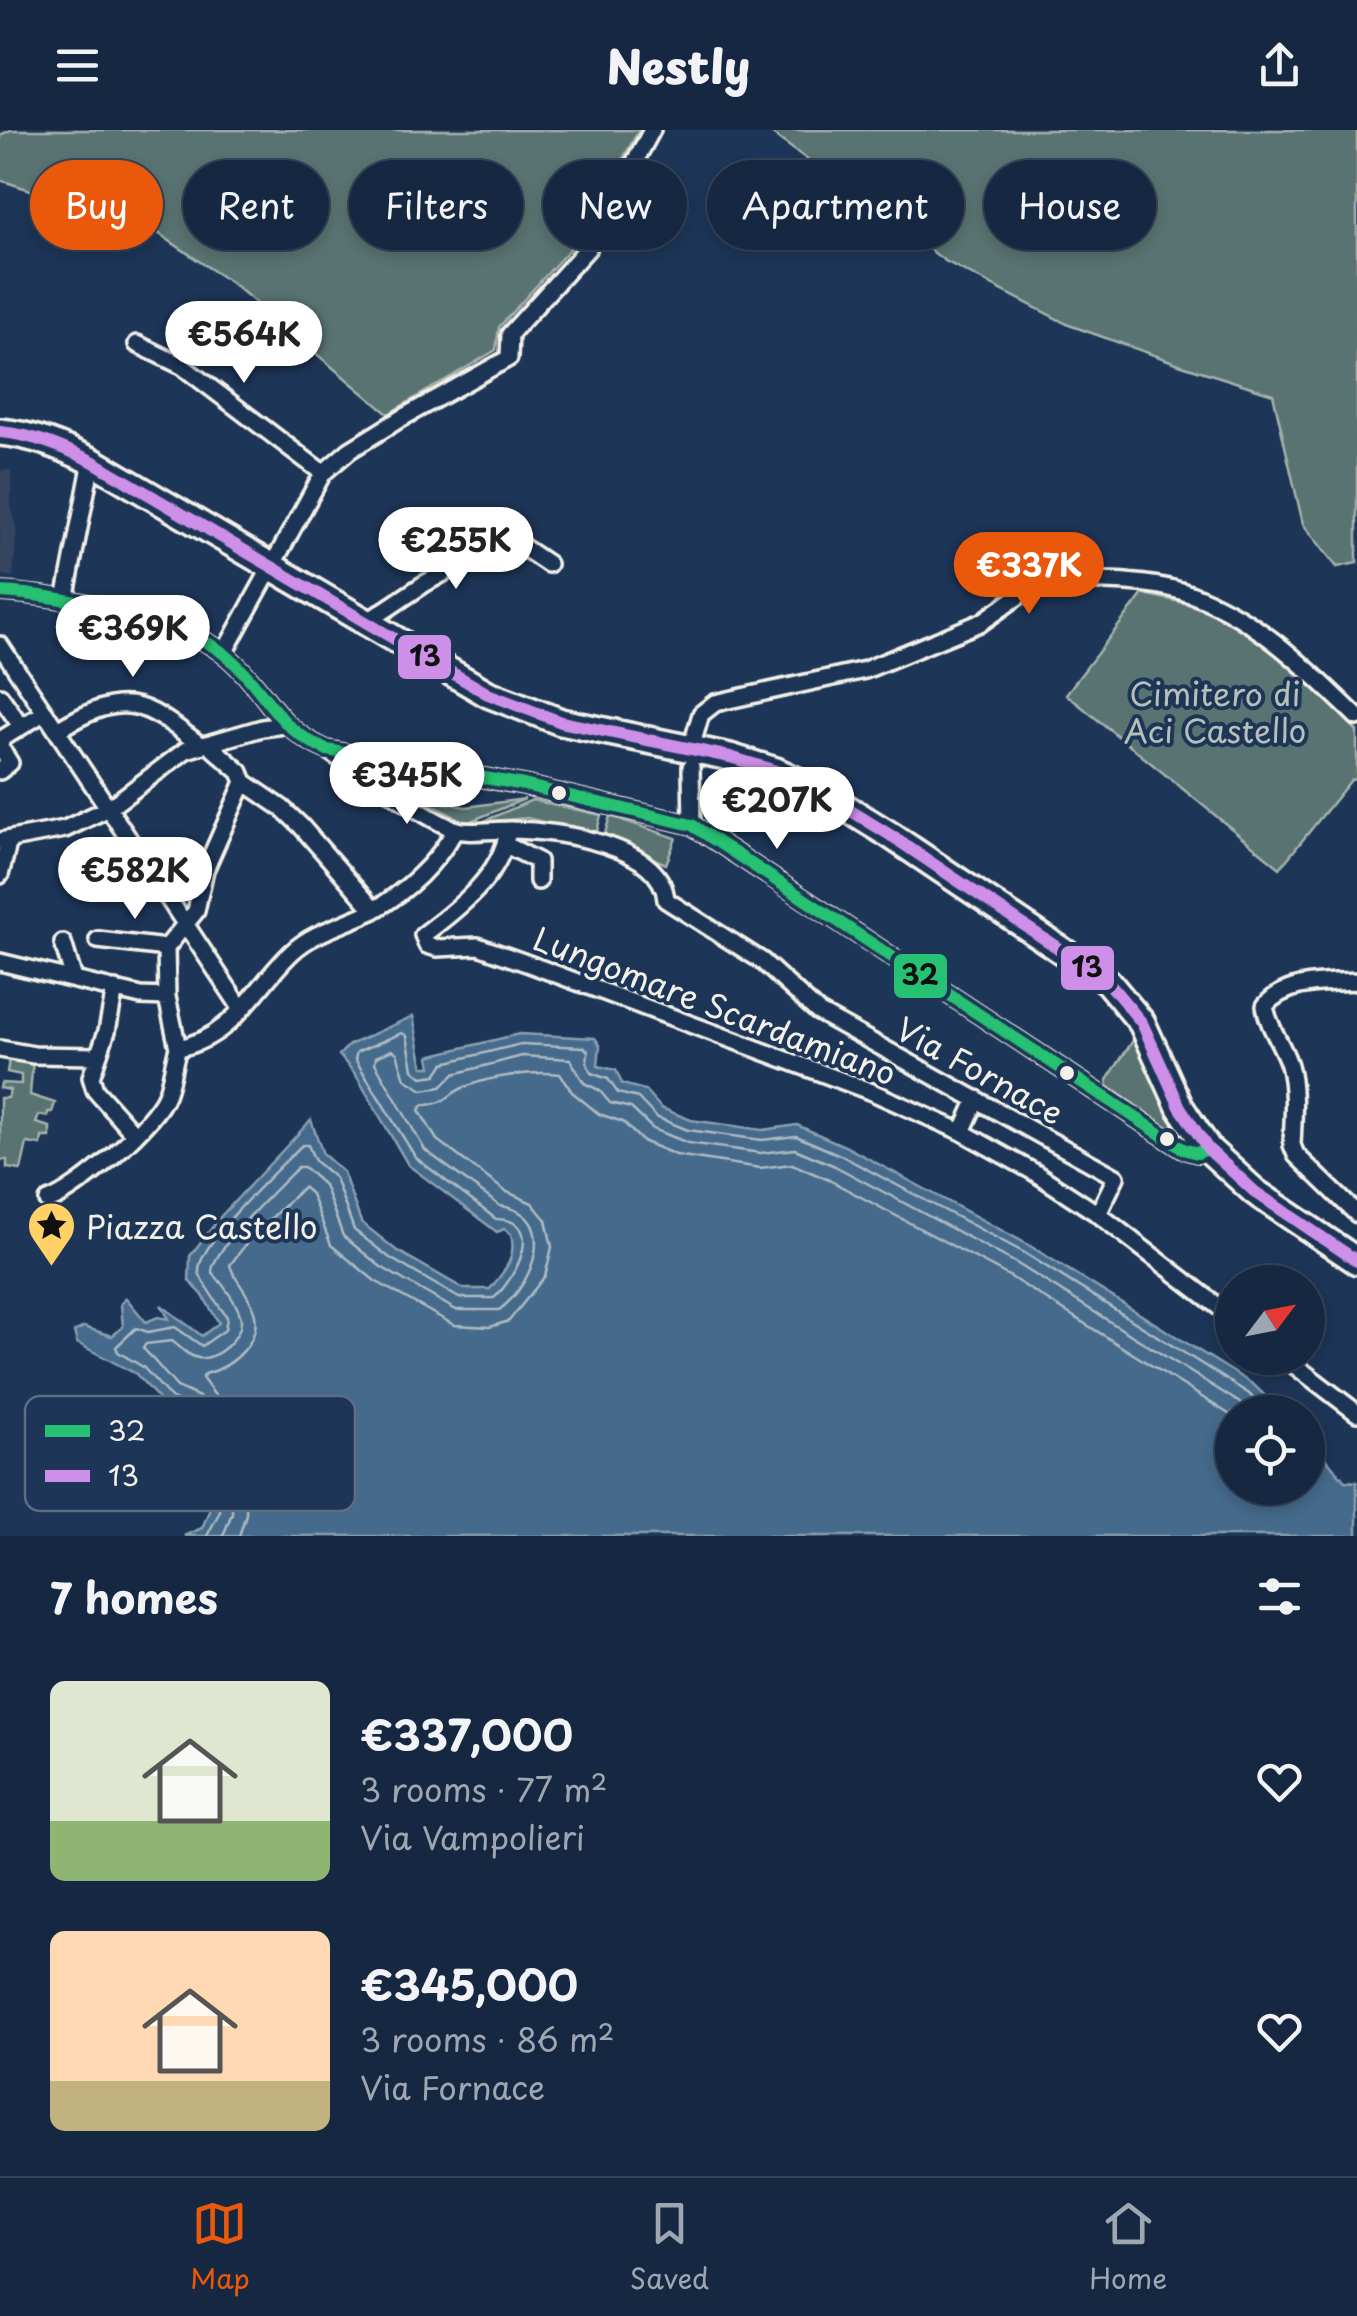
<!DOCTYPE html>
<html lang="en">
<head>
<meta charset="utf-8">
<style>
  body { margin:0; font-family:"Playpen Sans",sans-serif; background:#1f3048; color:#f1f3f6; height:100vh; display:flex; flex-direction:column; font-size:38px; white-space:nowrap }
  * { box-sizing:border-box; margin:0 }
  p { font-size:32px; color:#9ea6b1 }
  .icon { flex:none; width:55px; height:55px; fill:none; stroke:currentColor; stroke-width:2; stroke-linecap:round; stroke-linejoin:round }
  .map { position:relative; height:1406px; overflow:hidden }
  .side { display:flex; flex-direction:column; background:#162841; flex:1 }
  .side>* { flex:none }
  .hud { position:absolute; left:30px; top:30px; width:1298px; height:90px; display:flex; gap:20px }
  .needle { width:65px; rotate:58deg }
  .buttons { position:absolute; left:1215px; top:1135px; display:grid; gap:20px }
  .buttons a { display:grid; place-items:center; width:110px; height:110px; border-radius:50%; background:#162841; box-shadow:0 5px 15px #0003,0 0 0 2px #35445a; font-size:50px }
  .price { position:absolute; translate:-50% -85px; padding:0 22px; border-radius:35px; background:#fff; color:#222; font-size:32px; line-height:65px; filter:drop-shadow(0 2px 5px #0008) }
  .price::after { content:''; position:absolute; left:50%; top:60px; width:30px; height:22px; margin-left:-15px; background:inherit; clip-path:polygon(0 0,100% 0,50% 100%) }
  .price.selected { background:#ea580c; color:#fff }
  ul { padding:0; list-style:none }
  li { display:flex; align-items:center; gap:30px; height:250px; padding:0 50px }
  li span { display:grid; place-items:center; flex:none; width:280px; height:200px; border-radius:15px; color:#555 }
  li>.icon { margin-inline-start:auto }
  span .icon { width:120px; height:120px; fill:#fffc; stroke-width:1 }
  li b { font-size:42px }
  h2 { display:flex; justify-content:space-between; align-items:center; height:120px; padding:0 50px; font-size:42px }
  .pill { padding:0 35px; border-radius:45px; background:#162841; box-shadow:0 5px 15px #0003,0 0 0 2px #35445a; font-size:35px; line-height:90px }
  .pill.selected { background:#ea580c; color:#fff }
  header { display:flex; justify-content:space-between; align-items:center; height:130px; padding:0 50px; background:#162841; font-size:45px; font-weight:800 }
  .menu { display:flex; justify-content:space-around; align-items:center; height:140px; border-top:2px solid #35445a; background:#162841; font-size:28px; color:#9ea6b1 }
  .menu a { display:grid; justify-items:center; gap:5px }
  .menu .selected { color:#ea580c }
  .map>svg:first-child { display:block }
  .built { fill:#354461 }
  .green { fill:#597371; stroke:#a6b2ac; stroke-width:2.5 }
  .water { fill:#446a8b; stroke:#8aa0b0; stroke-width:2.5 }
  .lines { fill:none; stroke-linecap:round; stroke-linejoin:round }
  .shore { stroke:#aebbc3; stroke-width:2.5 }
  .street-casing { stroke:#f4f1e8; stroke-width:22 }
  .primary-casing { stroke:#f4f1e8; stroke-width:32 }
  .street { stroke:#1d3557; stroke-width:15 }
  .primary { stroke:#1d3557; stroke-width:25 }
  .bus-1-casing { stroke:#1d3557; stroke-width:20 }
  .bus-2-casing { stroke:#1d3557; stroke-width:20 }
  .bus-1 { stroke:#26c172; stroke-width:12 }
  .bus-2 { stroke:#ce8fe9; stroke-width:12 }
  .bus-dot { fill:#f4f1e8; stroke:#1d3557; stroke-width:4 }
  .labels { text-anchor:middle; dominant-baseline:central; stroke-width:8; stroke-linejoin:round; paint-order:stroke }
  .park-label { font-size:32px; fill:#b6bfb8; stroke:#1d3557 }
  .street-label { font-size:32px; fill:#f4f1e8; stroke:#1d3557 }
  .poi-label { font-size:32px; fill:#f4f1e8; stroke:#1d3557; text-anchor:start }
  .key { fill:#1d3557; stroke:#5e6d82; stroke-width:2.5 }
  .key-label { font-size:28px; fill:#f4f1e8 }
  .line-badge { stroke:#1d3557; stroke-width:4 }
  .pale-badge-label { font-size:28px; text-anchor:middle; font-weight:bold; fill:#111 }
</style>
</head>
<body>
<header><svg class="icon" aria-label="menu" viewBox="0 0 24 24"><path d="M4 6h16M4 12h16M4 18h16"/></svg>Nestly<svg class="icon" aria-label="share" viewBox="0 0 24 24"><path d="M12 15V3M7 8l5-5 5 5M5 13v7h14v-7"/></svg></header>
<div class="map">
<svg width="1357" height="1406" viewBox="0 0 1357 1406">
  <rect width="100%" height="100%" fill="#1d3557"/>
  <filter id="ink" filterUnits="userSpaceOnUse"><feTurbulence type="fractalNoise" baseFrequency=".01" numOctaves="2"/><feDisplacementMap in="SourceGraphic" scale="20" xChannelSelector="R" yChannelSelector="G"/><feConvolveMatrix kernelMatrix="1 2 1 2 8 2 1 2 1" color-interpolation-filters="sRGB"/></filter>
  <g filter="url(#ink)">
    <path class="built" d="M 0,340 L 11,340 L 11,376 L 17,396 L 13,447 L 3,445 L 0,440 Z"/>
    <path class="green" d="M 11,0 L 639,0 L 576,112 L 499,197 L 496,220 L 388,284 L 237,157 L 155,101 L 0,50 L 0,5 Z
      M 767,0 L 1357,0 L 1357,433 L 1337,437 L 1303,394 L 1273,264 L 1182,235 L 1069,195 L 945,131 Z
      M 1143,464 C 1161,468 1180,471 1197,477 C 1253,497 1316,558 1357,601 L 1357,649 L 1351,650 L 1280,738 L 1066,564 Z
      M 422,669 L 466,677 L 525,669 L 466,693 Z
      M 532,670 L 601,685 L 596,705 L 527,688 L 482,692 Z
      M 610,686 L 676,708 L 666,734 L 604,707 Z
      M 1136,906 L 1166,978 L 1182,1003 L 1179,1006 L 1108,956 L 1107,950 Z
      M 10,924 L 33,929 L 30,965 L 55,973 L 52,982 L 48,982 L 48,986 L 39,985 L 36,993 L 50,997 L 50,1007 L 42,1007 L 41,1015 L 27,1013 L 21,1040 L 7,1038 L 7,1030 L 0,1030 L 0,968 L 8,968 L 10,960 L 0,958 L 1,953 L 21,954 L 21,945 L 7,942 Z"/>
    <path class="water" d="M 413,886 L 423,937 L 431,937 L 429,926 L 519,904 L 595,908 L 600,915 L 598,936 L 616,940 L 622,954 L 645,960 L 661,978 L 691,990 L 763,1000 L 797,995 L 845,1016 L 1027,1114 L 1254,1255 L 1282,1282 L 1232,1282 L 1232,1358 L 1308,1358 L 1308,1307 L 1345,1351 L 1357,1352 L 1357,1406 L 184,1406 L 202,1398 L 209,1381 L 211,1326 L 182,1282 L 168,1279 L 136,1244 L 77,1213 L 74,1202 L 84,1197 L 112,1206 L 123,1197 L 121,1174 L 126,1168 L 146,1192 L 158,1187 L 169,1189 L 161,1175 L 202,1206 L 219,1193 L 202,1164 L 189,1151 L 190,1126 L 221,1086 L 311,990 L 323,1024 L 343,1042 L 361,1092 L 396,1120 L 464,1159 L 490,1159 C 504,1142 517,1128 511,1104 L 504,1099 L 497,1102 L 408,1035 L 356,945 L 339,925 L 349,915 Z"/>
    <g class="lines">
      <path class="shore" d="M 207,1406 L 219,1383 L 220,1322 L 189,1276 L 172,1269 L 143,1237 L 118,1222 L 116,1217 L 136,1198 L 148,1202 L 175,1197 L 202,1216 L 225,1200 L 227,1187 C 220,1177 200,1151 199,1141 C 197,1115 281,1036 302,1015 L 308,1015 L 315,1031 L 335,1048 L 354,1100 L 390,1128 L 459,1168 L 494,1168 C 514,1150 549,1090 496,1089 L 416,1028 L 355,929 L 357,922 L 402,903 L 407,906 L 413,939 L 422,947 L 436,945 L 444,933 L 521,914 L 584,917 L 588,921 L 587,933 L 591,943 L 608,949 L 618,963 L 638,968 L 656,987 L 688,1000 L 762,1010 L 796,1006 L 840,1025 L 1023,1122 L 1248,1263 L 1268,1282
        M 223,1406 L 232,1383 L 232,1317 L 199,1267 L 177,1257 L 143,1218 L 146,1214 L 172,1211 C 180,1217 187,1226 198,1228 C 216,1231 242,1208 241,1189 C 239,1175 222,1153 212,1142 C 212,1120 279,1056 298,1037 L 304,1037 L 324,1055 L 343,1106 L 381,1137 L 456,1180 L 499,1180 C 533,1156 561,1084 500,1076 L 425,1020 L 375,933 L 376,927 L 392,920 L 397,923 L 405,949 L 423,960 L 441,957 L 454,944 L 522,926 L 570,929 L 584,953 L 599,960 L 610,973 L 631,978 L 653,999 L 688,1013 L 761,1023 L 795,1019 L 835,1036 L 1016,1133 L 1240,1273 L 1250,1282
        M 239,1406 L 246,1384 L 248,1319 L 235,1292 L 202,1248 L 205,1244 C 233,1237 265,1210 253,1178 C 248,1162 234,1150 230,1135 L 249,1110 L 303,1057 L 311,1064 L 331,1115 L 375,1151 L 454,1195 L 490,1197 L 509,1191 L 545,1146 L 552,1117 L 546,1090 L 532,1073 L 505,1061 L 437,1010 L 419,980 L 423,975 C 448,974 447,964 465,957 C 491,946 533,941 560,944 L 572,962 L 599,984 L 623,992 L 642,1011 L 676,1025 L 760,1038 L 792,1034 L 829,1050 L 1009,1146 L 1232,1286"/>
      <defs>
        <path id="street" d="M 137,214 L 182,236 L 323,343
          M 0,462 C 59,465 183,488 228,527 C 269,562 273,597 327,620 L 524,655 L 692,695 L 1183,1019 L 1197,1023 L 1208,1019
          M 65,470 L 92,331
          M 364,494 L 424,454 L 508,407 L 548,434
          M 0,515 L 241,878
          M 224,523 L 323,343 L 350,320 L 400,289 L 509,228 L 510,204 L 588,118 L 652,0
          M 0,566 L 21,596
          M 57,600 C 124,560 141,569 200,615
          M 0,610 L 45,582
          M 208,614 L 240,642 L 244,652 L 282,678 L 301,696 L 374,780
          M 0,617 L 10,633 L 0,641
          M 691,618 L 701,584 L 715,573 L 865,540 L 982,492 L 1034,455 L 1050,450 C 1091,451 1141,449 1181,461 C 1251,482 1307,538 1357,587
          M 334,625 C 370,648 414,681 451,698 C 467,705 495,699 512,700 C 557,701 662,714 666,770 L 762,831 L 818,882 L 1116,1047 L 1098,1084
          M 691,637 L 692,695
          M 508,700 C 502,745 458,779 423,805 L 427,815 L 437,818 L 478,816 L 529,834 L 872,962 L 962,1002 L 1034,1042 L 1098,1084 L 1232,1187
          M 0,711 L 65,699 L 109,678 L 186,620 L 262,598 L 284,595
          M 506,715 L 538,731 L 538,751
          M 0,745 L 9,710
          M 98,810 L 166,818
          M 63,813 L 74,849
          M 0,832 L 141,866 L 167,867
          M 1357,851 C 1326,853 1286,850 1265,876 C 1268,897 1283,915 1289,935 C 1296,960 1293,990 1292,1015 L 1296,1025 L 1357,1084
          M 115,859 L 107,901 L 91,947 L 95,960 L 134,1004
          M 178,918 L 167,867 L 166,818 L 196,781 L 205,740 L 244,652
          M 0,919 L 34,925 L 97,926
          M 962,1002 L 977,969
          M 48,1071 C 78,1061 155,993 166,965 C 172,950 173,933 178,918 C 234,907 254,858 292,822 C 314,801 348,794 374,780 C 407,761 437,733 455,700
          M 1285,1228 L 1357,1283"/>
        <path id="primary" d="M 0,302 C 34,305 62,317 92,331 L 488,564 L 561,592 L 730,627 L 776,641 L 817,660 L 890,705 L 1107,851 L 1142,893 L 1180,977 L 1208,1019 L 1255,1062 L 1357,1131"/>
      </defs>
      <use href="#street" class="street-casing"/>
      <use href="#primary" class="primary-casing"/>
      <use href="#street" class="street"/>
      <use href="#primary" class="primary"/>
      <defs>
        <path id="bus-1" d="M 0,462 C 59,465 183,488 228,527 C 269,562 273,597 327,620 L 524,655 L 692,695 L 1183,1019 L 1197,1023 L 1208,1019"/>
        <path id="bus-2" d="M 0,302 C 34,305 62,317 92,331 L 488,564 L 561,592 L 730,627 L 776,641 L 817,660 L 890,705 L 1107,851 L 1142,893 L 1180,977 L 1208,1019 L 1255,1062 L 1357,1131"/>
      </defs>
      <use href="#bus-1" class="bus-1-casing"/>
      <use href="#bus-2" class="bus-2-casing"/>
      <use href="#bus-1" class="bus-1"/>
      <use href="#bus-2" class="bus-2"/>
    </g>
  </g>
  <defs>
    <symbol id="sight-pin" viewBox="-11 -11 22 30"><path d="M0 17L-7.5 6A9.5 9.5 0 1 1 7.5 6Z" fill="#ffd166" stroke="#1d3557"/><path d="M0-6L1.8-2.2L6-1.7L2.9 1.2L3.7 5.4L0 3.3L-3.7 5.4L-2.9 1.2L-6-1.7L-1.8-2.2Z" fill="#111"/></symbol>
  </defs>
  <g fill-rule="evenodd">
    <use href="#sight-pin" x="24" y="1068" width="55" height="75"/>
  </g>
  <g class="bus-dot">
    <circle cx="559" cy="663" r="9"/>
    <circle cx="1067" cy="943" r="9"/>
    <circle cx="1167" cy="1009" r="9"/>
  </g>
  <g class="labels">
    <g class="park-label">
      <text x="1215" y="563">Cimitero di<tspan x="1215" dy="37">Aci Castello</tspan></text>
    </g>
    <g class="street-label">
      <text transform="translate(715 875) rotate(21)">Lungomare Scardamiano</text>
      <text transform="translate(980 940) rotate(29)">Via Fornace</text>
    </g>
    <g class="poi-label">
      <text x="86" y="1096">Piazza Castello</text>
    </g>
  </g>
  <rect x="25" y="1266" width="330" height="115" rx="15" class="key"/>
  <rect x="45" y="1295" width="45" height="12" fill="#26c172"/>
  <rect x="45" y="1340" width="45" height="12" fill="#ce8fe9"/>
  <g class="key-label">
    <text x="108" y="1311">32</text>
    <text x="108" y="1356">13</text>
  </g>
  <g class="line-badge">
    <rect x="396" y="503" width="57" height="48" rx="10" fill="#ce8fe9"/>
    <rect x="1059" y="814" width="57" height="48" rx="10" fill="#ce8fe9"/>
    <rect x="892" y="822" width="57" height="48" rx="10" fill="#26c172"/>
  </g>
  <g class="pale-badge-label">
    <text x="425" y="536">13</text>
    <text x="1087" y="847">13</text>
    <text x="920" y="855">32</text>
  </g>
</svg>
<div class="buttons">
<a><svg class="needle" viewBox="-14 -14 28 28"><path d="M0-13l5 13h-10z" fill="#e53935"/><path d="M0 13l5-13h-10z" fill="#9ea6b1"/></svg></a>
<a><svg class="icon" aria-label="locate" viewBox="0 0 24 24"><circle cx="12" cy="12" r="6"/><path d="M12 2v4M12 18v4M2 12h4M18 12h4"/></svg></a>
</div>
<b class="price" style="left:244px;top:256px">€564K</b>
<b class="price" style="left:456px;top:462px">€255K</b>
<b class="price selected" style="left:1029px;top:487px">€337K</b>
<b class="price" style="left:133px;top:550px">€369K</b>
<b class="price" style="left:407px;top:697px">€345K</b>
<b class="price" style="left:777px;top:722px">€207K</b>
<b class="price" style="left:135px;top:792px">€582K</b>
<div class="hud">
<a class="pill selected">Buy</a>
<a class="pill">Rent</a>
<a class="pill">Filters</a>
<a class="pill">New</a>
<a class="pill">Apartment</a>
<a class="pill">House</a>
</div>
</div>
<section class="side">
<h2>7 homes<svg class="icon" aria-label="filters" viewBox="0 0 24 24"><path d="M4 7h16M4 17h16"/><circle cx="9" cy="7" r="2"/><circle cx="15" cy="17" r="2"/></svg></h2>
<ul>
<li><span style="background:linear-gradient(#dfe7d0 70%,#8fb573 0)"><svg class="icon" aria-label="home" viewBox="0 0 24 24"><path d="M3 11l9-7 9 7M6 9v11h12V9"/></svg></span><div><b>€337,000</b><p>3 rooms · 77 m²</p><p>Via Vampolieri</p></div><svg class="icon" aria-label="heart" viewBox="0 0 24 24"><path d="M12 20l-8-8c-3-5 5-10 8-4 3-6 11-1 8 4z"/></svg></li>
<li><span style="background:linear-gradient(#ffd9b3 75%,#c2b280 0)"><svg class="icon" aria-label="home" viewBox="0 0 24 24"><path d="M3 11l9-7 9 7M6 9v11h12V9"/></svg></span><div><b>€345,000</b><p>3 rooms · 86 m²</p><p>Via Fornace</p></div><svg class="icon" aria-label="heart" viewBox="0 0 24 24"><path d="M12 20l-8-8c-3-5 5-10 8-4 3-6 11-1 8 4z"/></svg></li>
</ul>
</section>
<nav class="menu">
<a class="selected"><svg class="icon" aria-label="map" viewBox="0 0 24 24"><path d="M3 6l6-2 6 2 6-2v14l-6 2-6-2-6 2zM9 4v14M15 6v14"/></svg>Map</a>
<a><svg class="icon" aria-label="saved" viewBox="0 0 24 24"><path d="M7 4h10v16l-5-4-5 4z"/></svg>Saved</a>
<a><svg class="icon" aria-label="home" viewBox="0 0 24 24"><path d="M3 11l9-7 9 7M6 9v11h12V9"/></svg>Home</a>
</nav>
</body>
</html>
